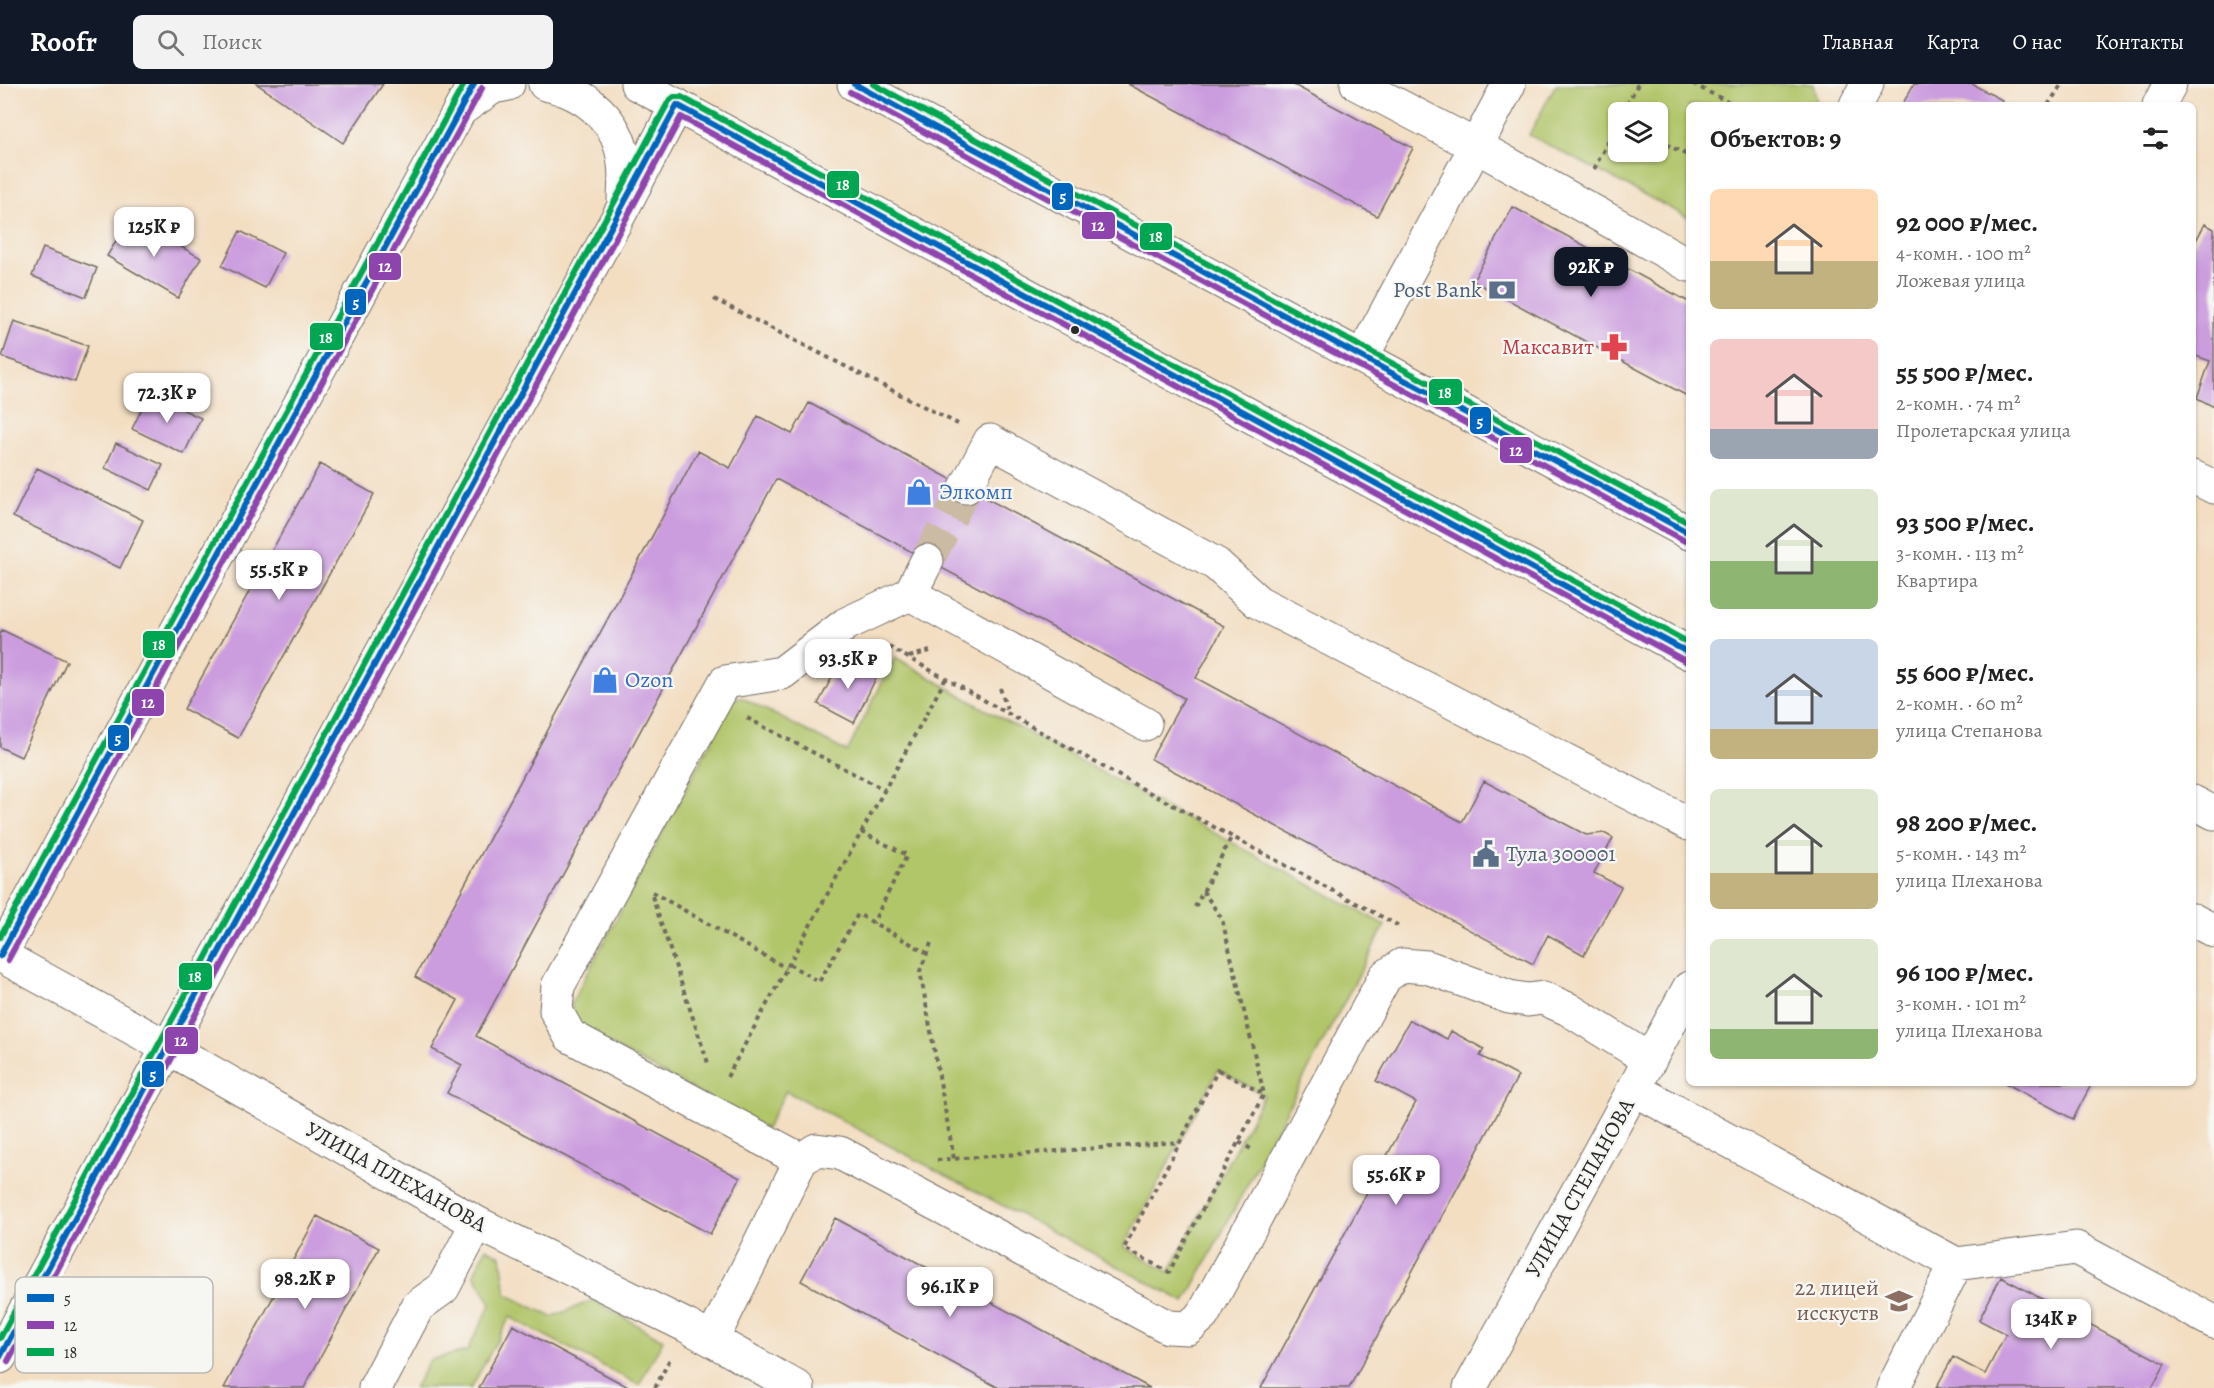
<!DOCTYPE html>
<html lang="ru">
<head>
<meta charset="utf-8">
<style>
  body { margin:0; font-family:Alegreya,serif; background:#f2f2f2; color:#222; height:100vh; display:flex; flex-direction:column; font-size:22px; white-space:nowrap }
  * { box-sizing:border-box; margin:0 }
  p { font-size:20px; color:#767676 }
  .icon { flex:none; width:33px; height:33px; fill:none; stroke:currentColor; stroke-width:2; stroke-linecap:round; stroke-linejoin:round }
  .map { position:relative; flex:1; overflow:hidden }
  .drawer { position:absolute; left:1686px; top:18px; width:510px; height:984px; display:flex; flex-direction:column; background:#fff; border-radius:9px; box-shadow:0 2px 4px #0004 }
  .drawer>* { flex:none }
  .tools { position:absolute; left:1608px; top:18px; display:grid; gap:12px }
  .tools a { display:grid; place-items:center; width:60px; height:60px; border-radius:9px; background:#fff; box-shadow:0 2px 4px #0004; font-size:30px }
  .price { position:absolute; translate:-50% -51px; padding:0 14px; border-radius:12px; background:#fff; color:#222; font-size:20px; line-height:39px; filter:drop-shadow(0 2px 3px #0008) }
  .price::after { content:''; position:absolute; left:50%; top:36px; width:18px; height:14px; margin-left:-9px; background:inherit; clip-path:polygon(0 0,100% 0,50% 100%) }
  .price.current { background:#111827; color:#fff }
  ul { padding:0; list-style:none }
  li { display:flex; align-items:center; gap:18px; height:150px; padding:0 24px }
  li span { display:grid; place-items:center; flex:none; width:168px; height:120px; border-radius:9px; color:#555 }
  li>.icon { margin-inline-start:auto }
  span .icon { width:72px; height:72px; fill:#fffc; stroke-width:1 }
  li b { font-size:26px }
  h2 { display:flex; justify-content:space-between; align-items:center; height:72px; padding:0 24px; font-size:26px }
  header { display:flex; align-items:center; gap:36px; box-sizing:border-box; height:84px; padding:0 30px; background:#111827; color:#fff }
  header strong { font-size:28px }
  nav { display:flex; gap:33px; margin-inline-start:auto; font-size:21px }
  .search { width:420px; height:54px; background:#f2f2f2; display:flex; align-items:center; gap:15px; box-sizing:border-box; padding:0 21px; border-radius:9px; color:#767676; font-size:22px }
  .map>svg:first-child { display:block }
  .green { fill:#b1c569; stroke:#6e784a; stroke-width:1.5; fill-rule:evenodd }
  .building { fill:#cb9cde }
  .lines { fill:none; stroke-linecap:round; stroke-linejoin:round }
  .minor-tunnel { stroke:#cbbaa4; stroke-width:33; stroke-dasharray:33 16; stroke-linecap:butt }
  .minor-casing { stroke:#716a60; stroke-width:35 }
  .major-casing { stroke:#716a60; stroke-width:35 }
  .path { stroke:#716a60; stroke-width:4; stroke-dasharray:4.5 4.5; stroke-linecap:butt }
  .minor { stroke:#fff; stroke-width:33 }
  .major { stroke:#fff; stroke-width:33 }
  .bus-1-casing { stroke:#f6f6f2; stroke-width:10 }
  .bus-2-casing { stroke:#f6f6f2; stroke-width:10 }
  .bus-3-casing { stroke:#f6f6f2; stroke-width:10 }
  .bus-1 { stroke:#0065bd; stroke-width:6 }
  .bus-2 { stroke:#8e44ad; stroke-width:6 }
  .bus-3 { stroke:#00a651; stroke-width:6 }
  .bus-dot { fill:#2b2b2b; stroke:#f6f6f2; stroke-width:2 }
  .labels { text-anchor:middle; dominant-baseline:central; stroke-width:4.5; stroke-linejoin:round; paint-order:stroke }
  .service-label { font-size:22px; fill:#4e5e75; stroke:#f6f6f2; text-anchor:end }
  .health-label { font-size:22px; fill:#be3a42; stroke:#f6f6f2; text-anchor:end }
  .shop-label { font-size:22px; fill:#366cbe; stroke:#f6f6f2; text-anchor:start }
  .street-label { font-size:22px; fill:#2b2b2b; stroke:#f6f6f2 }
  .education-label { font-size:22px; fill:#785e54; stroke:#f6f6f2; text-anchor:end }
  .key { fill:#f6f6f2; stroke:#b9b9b6; stroke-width:1.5 }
  .key-label { font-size:16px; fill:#2b2b2b }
  .line-badge { stroke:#f6f6f2; stroke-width:2 }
  .badge-label { font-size:16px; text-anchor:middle; font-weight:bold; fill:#fff }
</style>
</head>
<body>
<header>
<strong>Roofr</strong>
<div class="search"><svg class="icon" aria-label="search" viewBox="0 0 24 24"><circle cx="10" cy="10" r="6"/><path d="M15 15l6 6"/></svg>Поиск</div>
<nav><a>Главная</a><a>Карта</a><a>О нас</a><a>Контакты</a></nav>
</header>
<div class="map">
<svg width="2214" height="1304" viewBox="0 0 2214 1304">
  <rect width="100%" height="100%" fill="#f6f6f2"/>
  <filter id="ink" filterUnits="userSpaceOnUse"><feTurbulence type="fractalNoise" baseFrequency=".0167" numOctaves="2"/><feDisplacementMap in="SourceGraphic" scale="12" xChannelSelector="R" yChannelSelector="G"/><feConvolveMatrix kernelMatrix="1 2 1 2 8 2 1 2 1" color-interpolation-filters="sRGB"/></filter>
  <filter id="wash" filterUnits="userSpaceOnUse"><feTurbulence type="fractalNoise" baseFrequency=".008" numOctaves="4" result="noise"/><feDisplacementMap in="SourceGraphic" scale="24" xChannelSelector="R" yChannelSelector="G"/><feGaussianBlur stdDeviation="1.35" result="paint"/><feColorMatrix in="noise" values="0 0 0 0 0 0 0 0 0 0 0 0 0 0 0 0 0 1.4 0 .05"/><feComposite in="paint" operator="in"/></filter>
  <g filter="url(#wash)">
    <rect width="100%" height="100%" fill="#f3dec2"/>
    <path class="green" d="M 1556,0 L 1813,0 L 1817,19 L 1816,21 L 1689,21 L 1689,134 L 1529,51 ZM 1658,28 L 1658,68 L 1618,68 L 1618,28 Z
      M 895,573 L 988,627 L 1385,841 L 1185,1218 L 786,1007 L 766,1045 L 577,943 L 571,920 L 732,618 L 737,614 L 743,614 L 847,668 ZM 1218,986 L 1264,1011 L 1169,1188 L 1124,1163 Z
      M 486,1164 L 501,1172 L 506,1210 L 552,1233 L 593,1216 L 663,1256 L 639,1301 L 510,1233 L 471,1304 L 414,1304 L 430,1276 L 467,1267 L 491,1220 L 474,1190 Z"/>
    <g id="blocks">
      <path class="building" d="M 257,0 L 383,0 L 343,59 Z
        M 1128,0 L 1292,0 L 1413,64 L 1377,132 Z
        M 1914,0 L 1972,0 L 2002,16 L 1999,21 L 1902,21 Z
        M 1513,123 L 1689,218 L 1689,313 L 1473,197 Z
        M 130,134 L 201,174 L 178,214 L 107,172 Z
        M 2205,140 L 2214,145 L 2214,323 L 2197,314 L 2210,277 L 2193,271 L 2193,162 Z
        M 240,147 L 283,169 L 265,204 L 222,182 Z
        M 43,164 L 97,184 L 86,213 L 32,192 Z
        M 14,237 L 88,262 L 75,298 L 2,273 Z
        M 149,310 L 201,334 L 184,370 L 132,345 Z
        M 809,319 L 1224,542 L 1196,594 L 1462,738 L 1484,697 L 1586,751 L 1604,749 L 1613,754 L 1594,789 L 1621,803 L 1584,871 L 1548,851 L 1533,880 L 1151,675 L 1184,614 L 776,395 L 476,952 L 740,1094 L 710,1150 L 447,1009 L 462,981 L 432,965 L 458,916 L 415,893 L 698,367 L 730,384 L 758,332 L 792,350 Z
        M 116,359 L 163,381 L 151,406 L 105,384 Z
        M 320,380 L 374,410 L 238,654 L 184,625 Z
        M 37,384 L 143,436 L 120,484 L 13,433 Z
        M 2,546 L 67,577 L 21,673 L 0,663 L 0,550 Z
        M 842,574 L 877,592 L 854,639 L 818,620 Z
        M 1410,936 L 1447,955 L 1451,947 L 1484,965 L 1480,972 L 1518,992 L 1349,1304 L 1261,1304 L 1416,1018 L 1376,997 Z
        M 2005,999 L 2092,999 L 2073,1035 Z
        M 317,1132 L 379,1164 L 304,1304 L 224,1304 Z
        M 835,1134 L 1150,1304 L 999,1304 L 801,1197 Z
        M 2001,1193 L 2165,1280 L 2152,1304 L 1936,1304 L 1953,1273 L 1985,1290 L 2006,1250 L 1979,1236 Z
        M 513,1241 L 630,1304 L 479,1304 Z"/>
    </g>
  </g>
  <g filter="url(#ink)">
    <use href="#blocks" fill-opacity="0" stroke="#716a60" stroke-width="1.5"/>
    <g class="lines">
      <path class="minor-tunnel" d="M 927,477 L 966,403"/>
      <defs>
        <path id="minor" d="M 1357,0 L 1476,62 L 1509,0
          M 1856,21 L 1867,0
          M 2159,21 L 2170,0
          M 1362,273 L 1476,62 L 1689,181
          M 2193,393 L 2214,403
          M 966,403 L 990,357 L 1216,480 L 1258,518 L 1689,740
          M 910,510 L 1145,640
          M 167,963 L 477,1139 L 687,1242 L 798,1304
          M 1634,1005 L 1956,1180 L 1893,1304
          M 801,1076 L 570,952 L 556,927 L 558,902 L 725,598 L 782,589 L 846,540 L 910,510 L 927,477
          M 1956,1180 L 2076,1164 L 2214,1238
          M 712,1256 L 801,1076 L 816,1066 L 840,1069 L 1168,1243 L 1188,1244 L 1203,1231 L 1385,893 L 1402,881 L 1427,883 L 1509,913 L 1528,916 L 1543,914 L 1568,925 L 1650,976
          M 375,1304 L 418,1222 L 443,1204 L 477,1139
          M 1470,1304 L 1689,904"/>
        <path id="major" d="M 545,0 C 586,8 620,37 624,80 C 626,92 624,105 624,118
          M 637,0 L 1689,569
          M 854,0 L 1689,449
          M 460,26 L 493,3 L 508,0
          M 2193,718 L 2214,729
          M 2193,836 L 2214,847
          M 0,871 L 167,963
          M 0,872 L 474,0
          M 0,1273 L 624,122 L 677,21"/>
      </defs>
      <use href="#minor" class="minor-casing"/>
      <use href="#major" class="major-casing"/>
      <path class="path" d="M 1693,0 L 1734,21
        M 2048,21 L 2062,0
        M 1623,28 L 1638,0
        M 1658,56 L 1689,72
        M 1594,85 L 1618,38
        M 714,215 L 958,340
        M 889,563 L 1141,704 L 1401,843
        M 909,573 L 930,567
        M 1000,604 L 1008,628
        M 747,634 L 885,706
        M 861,748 L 907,771 L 873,839
        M 1203,807 L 1222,835 L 1264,1010
        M 652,808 L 786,884
        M 652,812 L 709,982
        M 1195,823 L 1232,752
        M 931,859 L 920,887 L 954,1075
        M 789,880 L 819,898 L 858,830 L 927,869
        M 1218,986 L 1264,1010 L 1169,1188 L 1124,1164 Z
        M 727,993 L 946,594
        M 1239,1058 L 1251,1065
        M 937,1076 L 1180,1058
        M 655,1304 L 670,1275"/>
      <use href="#minor" class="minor"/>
      <use href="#major" class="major"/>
      <defs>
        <path id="bus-1" d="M 854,0 L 1689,449
          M 0,872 L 474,0
          M 0,1273 L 677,21 L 1689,569"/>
        <path id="bus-2" d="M 850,8 L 1685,457
          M 8,876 L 482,4
          M 8,1277 L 681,33 L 1685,577"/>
        <path id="bus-3" d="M 873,0 L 1689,439
          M 0,853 L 464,0
          M 0,1254 L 669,17 L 674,13 L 681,13 L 1689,559"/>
      </defs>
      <use href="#bus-1" class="bus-1-casing"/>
      <use href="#bus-2" class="bus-2-casing"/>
      <use href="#bus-3" class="bus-3-casing"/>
      <use href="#bus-1" class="bus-1"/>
      <use href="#bus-2" class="bus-2"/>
      <use href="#bus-3" class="bus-3"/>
    </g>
  </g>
  <defs>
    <symbol id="bank-bare" viewBox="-9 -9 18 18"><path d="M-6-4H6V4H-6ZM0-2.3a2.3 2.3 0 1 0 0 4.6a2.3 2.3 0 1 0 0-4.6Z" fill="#5c6f8a" stroke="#f6f6f2" stroke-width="2.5" paint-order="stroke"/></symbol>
    <symbol id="pharmacy-bare" viewBox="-9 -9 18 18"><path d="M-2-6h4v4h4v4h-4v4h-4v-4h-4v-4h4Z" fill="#e0444e" stroke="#f6f6f2" stroke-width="2.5" paint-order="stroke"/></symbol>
    <symbol id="shop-bare" viewBox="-9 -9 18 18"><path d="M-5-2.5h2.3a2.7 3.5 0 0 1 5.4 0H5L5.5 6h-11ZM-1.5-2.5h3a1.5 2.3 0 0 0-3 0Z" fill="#3f7fe0" stroke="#f6f6f2" stroke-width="2.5" paint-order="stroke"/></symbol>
    <symbol id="civic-bare" viewBox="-9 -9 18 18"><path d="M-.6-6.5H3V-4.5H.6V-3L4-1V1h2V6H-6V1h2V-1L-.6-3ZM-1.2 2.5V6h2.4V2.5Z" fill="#5c6f8a" stroke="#f6f6f2" stroke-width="2.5" paint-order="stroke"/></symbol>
    <symbol id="school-bare" viewBox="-9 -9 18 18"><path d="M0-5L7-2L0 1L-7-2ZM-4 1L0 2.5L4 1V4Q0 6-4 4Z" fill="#8d6e63" stroke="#f6f6f2" stroke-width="2.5" paint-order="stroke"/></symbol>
  </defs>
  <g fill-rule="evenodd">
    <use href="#bank-bare" x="1483" y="187" width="38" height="38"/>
    <use href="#pharmacy-bare" x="1595" y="244" width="38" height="38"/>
    <use href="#shop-bare" x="900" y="389" width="38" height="38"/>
    <use href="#shop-bare" x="586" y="577" width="38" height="38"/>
    <use href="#civic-bare" x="1467" y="751" width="38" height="38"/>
    <use href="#school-bare" x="1880" y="1198" width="38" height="38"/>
  </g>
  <circle class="bus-dot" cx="1075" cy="246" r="5"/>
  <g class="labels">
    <g class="service-label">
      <text x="1482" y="206">Post Bank</text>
      <text x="1506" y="770" text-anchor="start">Тула 300001</text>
    </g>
    <g class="health-label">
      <text x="1594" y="263">Максавит</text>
    </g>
    <g class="shop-label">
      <text x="939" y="408">Элкомп</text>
      <text x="625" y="596">Ozon</text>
    </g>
    <g class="street-label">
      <text transform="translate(396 1093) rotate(29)">УЛИЦА ПЛЕХАНОВА</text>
      <text transform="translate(1580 1104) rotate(-61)">УЛИЦА СТЕПАНОВА</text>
    </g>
    <g class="education-label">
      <text x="1879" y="1204">22 лицей<tspan x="1879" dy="25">исскуств</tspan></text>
    </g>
  </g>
  <rect x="15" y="1193" width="198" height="96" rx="9" class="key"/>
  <rect x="27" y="1210" width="27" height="8" fill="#0065bd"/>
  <rect x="27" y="1237" width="27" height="8" fill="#8e44ad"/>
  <rect x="27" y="1264" width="27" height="8" fill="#00a651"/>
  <g class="key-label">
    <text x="64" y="1220">5</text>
    <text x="64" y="1247">12</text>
    <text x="64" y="1274">18</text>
  </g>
  <g class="line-badge">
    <rect x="826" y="86" width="34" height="29" rx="6" fill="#00a651"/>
    <rect x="1051" y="98" width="23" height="29" rx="6" fill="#0065bd"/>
    <rect x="1081" y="127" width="35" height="29" rx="6" fill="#8e44ad"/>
    <rect x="1139" y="138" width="34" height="29" rx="6" fill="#00a651"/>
    <rect x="368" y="168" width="34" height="29" rx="6" fill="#8e44ad"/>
    <rect x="344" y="204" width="23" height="28" rx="6" fill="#0065bd"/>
    <rect x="309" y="238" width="35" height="29" rx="6" fill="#00a651"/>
    <rect x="1428" y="294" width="35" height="28" rx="6" fill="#00a651"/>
    <rect x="1469" y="322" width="23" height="29" rx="6" fill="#0065bd"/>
    <rect x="1499" y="352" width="34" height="28" rx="6" fill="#8e44ad"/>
    <rect x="142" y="546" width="34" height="29" rx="6" fill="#00a651"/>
    <rect x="131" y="604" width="34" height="29" rx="6" fill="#8e44ad"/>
    <rect x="107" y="640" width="23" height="28" rx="6" fill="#0065bd"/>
    <rect x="178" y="878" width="35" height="29" rx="6" fill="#00a651"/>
    <rect x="164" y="942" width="35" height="29" rx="6" fill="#8e44ad"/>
    <rect x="141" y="976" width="24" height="28" rx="6" fill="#0065bd"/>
  </g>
  <g class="badge-label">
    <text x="843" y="106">18</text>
    <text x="1063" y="118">5</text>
    <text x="1098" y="147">12</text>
    <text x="1156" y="158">18</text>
    <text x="385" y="188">12</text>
    <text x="356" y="224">5</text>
    <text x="326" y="259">18</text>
    <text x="1445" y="314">18</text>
    <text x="1480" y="343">5</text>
    <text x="1516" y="372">12</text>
    <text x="159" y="566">18</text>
    <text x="148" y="624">12</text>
    <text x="118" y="660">5</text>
    <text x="195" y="898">18</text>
    <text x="181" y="962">12</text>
    <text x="153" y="996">5</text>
  </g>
</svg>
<div class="tools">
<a><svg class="icon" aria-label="layers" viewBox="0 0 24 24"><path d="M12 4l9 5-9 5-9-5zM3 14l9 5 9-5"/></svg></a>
</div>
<b class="price" style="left:154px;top:174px">125K ₽</b>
<b class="price current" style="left:1591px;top:214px">92K ₽</b>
<b class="price" style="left:167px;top:340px">72.3K ₽</b>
<b class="price" style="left:279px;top:517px">55.5K ₽</b>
<b class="price" style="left:848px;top:606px">93.5K ₽</b>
<b class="price" style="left:1396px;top:1122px">55.6K ₽</b>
<b class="price" style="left:305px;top:1226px">98.2K ₽</b>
<b class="price" style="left:950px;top:1234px">96.1K ₽</b>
<b class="price" style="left:2051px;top:1266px">134K ₽</b>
<section class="drawer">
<h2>Объектов: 9<svg class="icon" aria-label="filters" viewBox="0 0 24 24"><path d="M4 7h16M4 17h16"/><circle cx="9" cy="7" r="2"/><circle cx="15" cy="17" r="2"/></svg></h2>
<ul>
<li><span style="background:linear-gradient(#ffd9b3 60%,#c2b280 0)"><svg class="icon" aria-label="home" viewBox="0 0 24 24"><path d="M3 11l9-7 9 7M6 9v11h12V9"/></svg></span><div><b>92 000 ₽/мес.</b><p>4-комн. · 100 m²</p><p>Ложевая улица</p></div></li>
<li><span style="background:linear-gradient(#f6c9c9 75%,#9aa5b1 0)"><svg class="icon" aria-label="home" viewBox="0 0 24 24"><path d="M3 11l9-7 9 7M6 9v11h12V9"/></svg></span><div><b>55 500 ₽/мес.</b><p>2-комн. · 74 m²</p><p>Пролетарская улица</p></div></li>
<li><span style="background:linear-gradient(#dfe7d0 60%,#8fb573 0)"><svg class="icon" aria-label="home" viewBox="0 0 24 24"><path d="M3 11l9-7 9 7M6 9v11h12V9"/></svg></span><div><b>93 500 ₽/мес.</b><p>3-комн. · 113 m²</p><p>Квартира</p></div></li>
<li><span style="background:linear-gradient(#c9d6e8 75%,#c2b280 0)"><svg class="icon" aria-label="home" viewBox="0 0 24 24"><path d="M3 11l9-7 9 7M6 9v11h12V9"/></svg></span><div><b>55 600 ₽/мес.</b><p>2-комн. · 60 m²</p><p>улица Степанова</p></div></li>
<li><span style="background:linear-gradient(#dfe7d0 70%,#c2b280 0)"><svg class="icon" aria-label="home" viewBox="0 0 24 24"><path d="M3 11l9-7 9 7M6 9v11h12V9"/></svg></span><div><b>98 200 ₽/мес.</b><p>5-комн. · 143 m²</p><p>улица Плеханова</p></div></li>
<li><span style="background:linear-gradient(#dfe7d0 75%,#8fb573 0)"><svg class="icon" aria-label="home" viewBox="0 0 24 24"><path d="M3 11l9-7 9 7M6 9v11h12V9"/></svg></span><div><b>96 100 ₽/мес.</b><p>3-комн. · 101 m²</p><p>улица Плеханова</p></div></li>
</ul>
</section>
</div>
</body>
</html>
